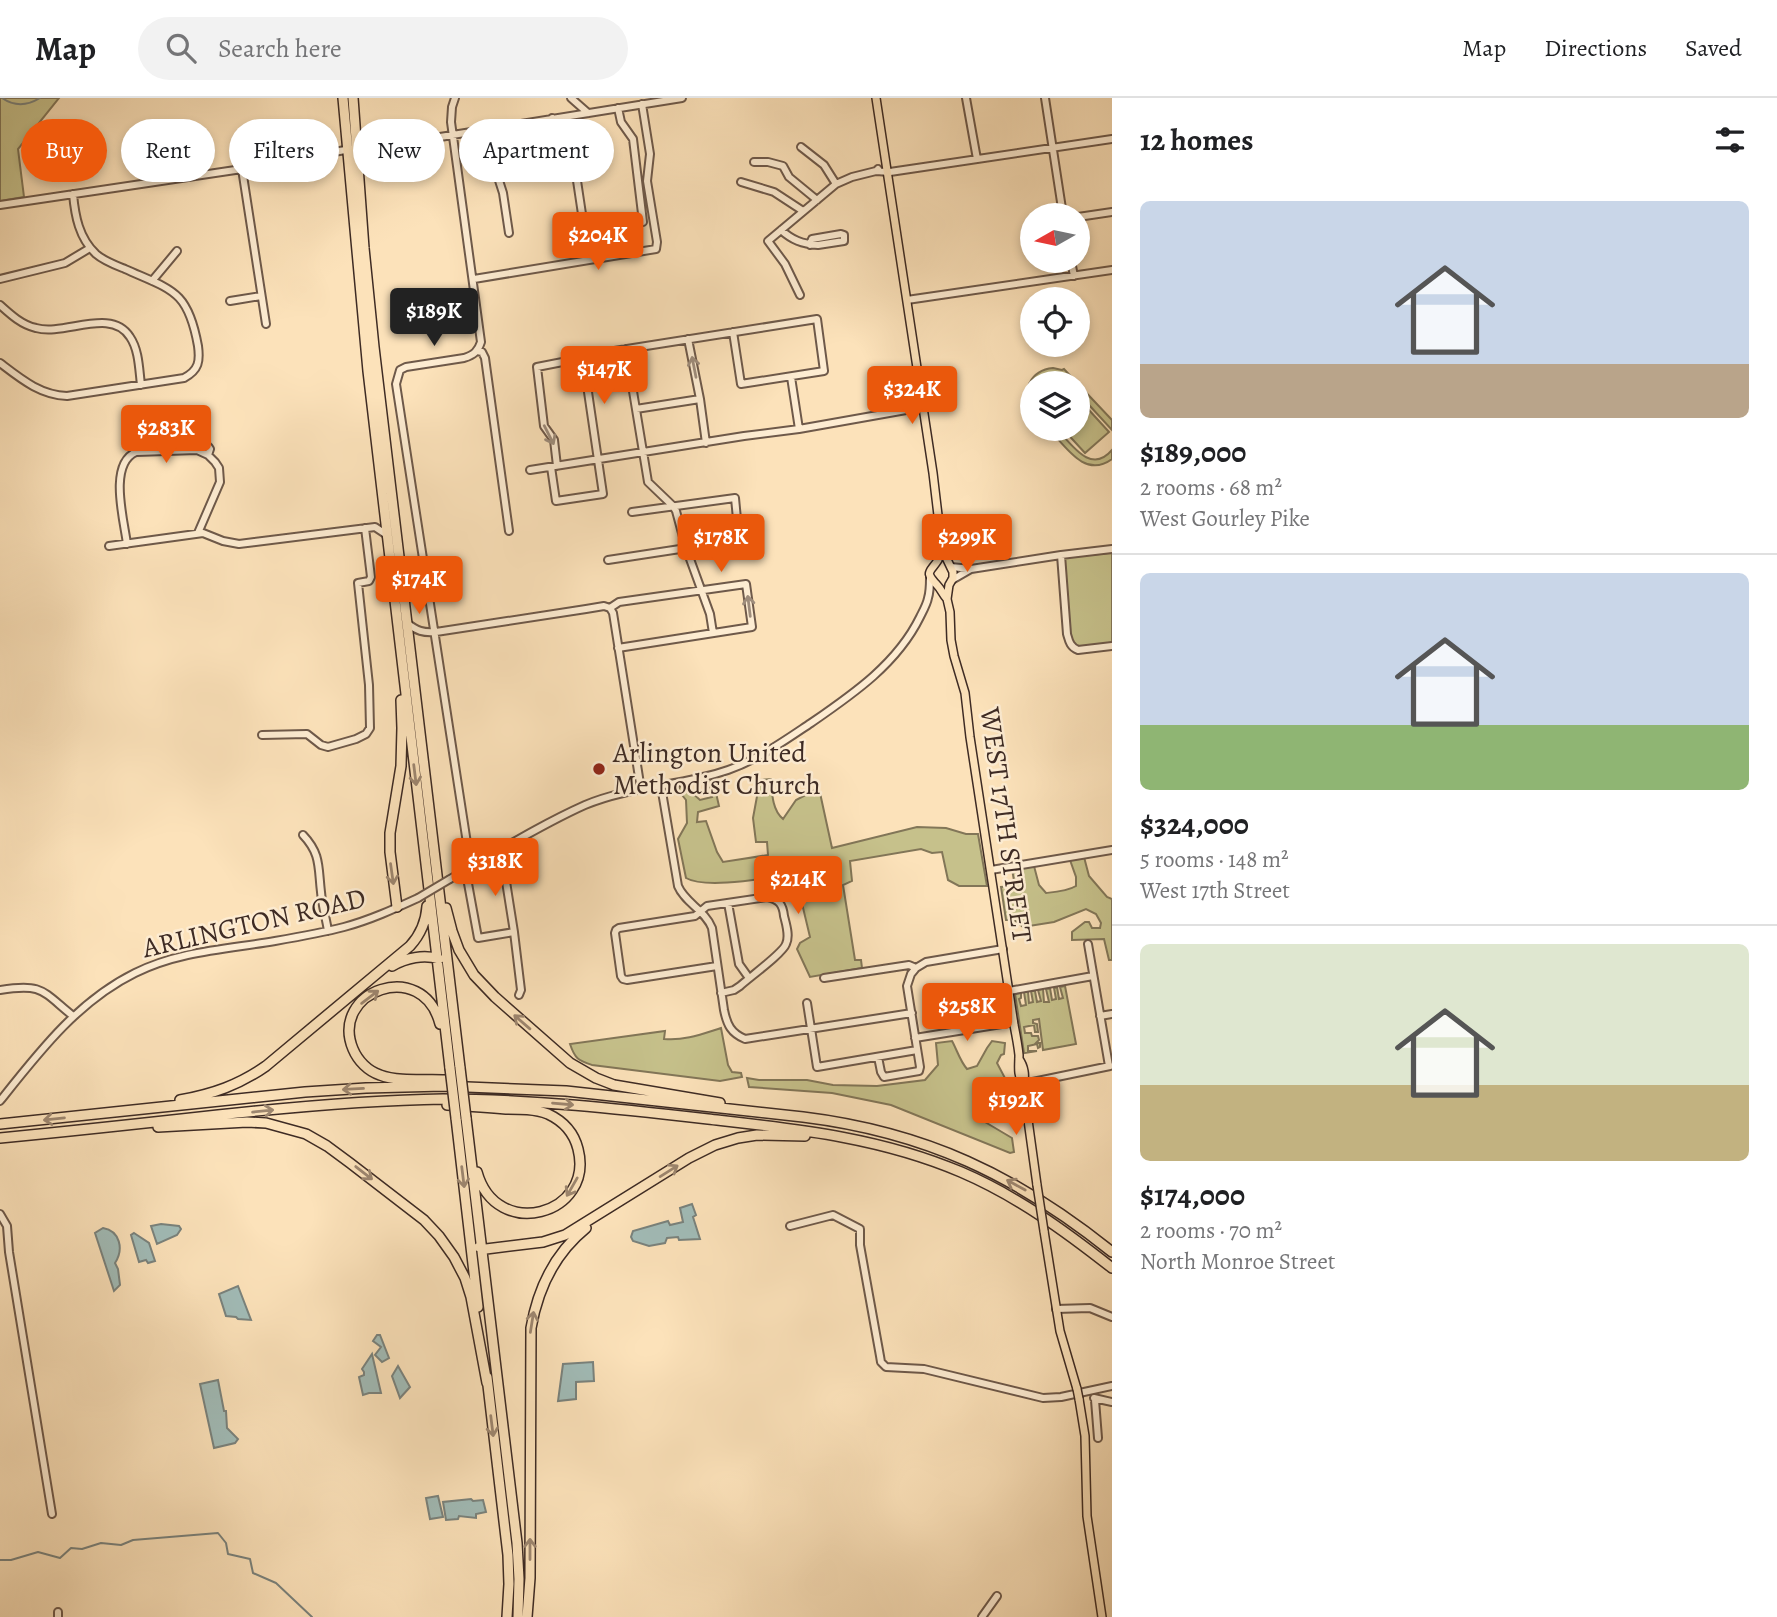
<!DOCTYPE html>
<html lang="en">
<head>
<meta charset="utf-8">
<style>
  body { margin:0; font-family:Alegreya,serif; background:#f2f2f2; color:#202124; height:100vh; display:flex; flex-direction:column; font-size:26px; white-space:nowrap }
  * { box-sizing:border-box; margin:0 }
  p { font-size:23px; color:#757577 }
  .icon { flex:none; width:38px; height:38px; fill:none; stroke:currentColor; stroke-width:2; stroke-linecap:round; stroke-linejoin:round }
  .map { position:relative; flex:1; overflow:hidden }
  .panel { display:flex; flex-direction:column; background:#fff; width:665px }
  .panel>* { flex:none }
  .guide { position:absolute; left:21px; top:21px; width:665px; height:63px; display:flex; gap:14px }
  .needle { width:46px; rotate:261deg }
  .tools { position:absolute; left:1020px; top:105px; display:grid; gap:14px }
  .tools a { display:grid; place-items:center; width:70px; height:70px; border-radius:50%; background:#fff; box-shadow:0 4px 10px #0003; font-size:35px }
  .price { position:absolute; translate:-50% -60px; padding:0 16px; border-radius:7px; background:#ea580c; color:#fff; font-size:23px; line-height:46px; filter:drop-shadow(0 2px 4px #0008) }
  .price::after { content:''; position:absolute; left:50%; top:42px; width:21px; height:16px; margin-left:-10px; background:inherit; clip-path:polygon(0 0,100% 0,50% 100%) }
  .price.on { background:#222; color:#fff }
  ul { padding:0; list-style:none }
  li { display:grid; align-content:center; gap:14px; height:371px; padding:0 28px }
  li+li { border-top:2px solid #e0e0e0 }
  li span { display:grid; place-items:center; height:217px; border-radius:10px; color:#555 }
  li>.icon { margin-inline-start:auto }
  span .icon { width:126px; height:126px; fill:#fffc; stroke-width:1 }
  li b { font-size:30px }
  h2 { display:flex; justify-content:space-between; align-items:center; height:84px; padding:0 28px; font-size:30px }
  .chip { padding:0 24px; border-radius:32px; background:#fff; box-shadow:0 4px 10px #0003; font-size:24px; line-height:63px }
  .chip.on { background:#ea580c; color:#fff }
  header { display:flex; align-items:center; gap:42px; box-sizing:border-box; height:98px; padding:0 35px; background:#fff; border-bottom:2px solid #e0e0e0 }
  header strong { font-size:33px }
  nav { display:flex; gap:38px; margin-inline-start:auto; font-size:24px }
  .search { width:490px; height:63px; background:#f2f2f2; display:flex; align-items:center; gap:18px; box-sizing:border-box; padding:0 24px; border-radius:38px; color:#757577; font-size:26px }
  main { display:flex; flex:1; min-height:0 }
  .map>svg:first-child { display:block }
  .green { fill:#c6c18b; stroke:#827658; stroke-width:2 }
  .water { fill:#a1bcb8; stroke:#79827d; stroke-width:2 }
  .lines { fill:none; stroke-linecap:round; stroke-linejoin:round }
  .stream { stroke:#79827d; stroke-width:2 }
  .minor-casing { stroke:#6e594a; stroke-width:10 }
  .major-casing { stroke:#3e2b24; stroke-width:10 }
  .highway-casing { stroke:#3e2b24; stroke-width:12 }
  .minor { stroke:#fdecd2; stroke-width:6 }
  .major { stroke:#fce2ba; stroke-width:7 }
  .highway { stroke:#fce2ba; stroke-width:9 }
  .minor-bridge-casing { stroke:#6e594a; stroke-width:10; stroke-linecap:butt }
  .major-bridge-casing { stroke:#3e2b24; stroke-width:10; stroke-linecap:butt }
  .highway-bridge-casing { stroke:#3e2b24; stroke-width:12; stroke-linecap:butt }
  .minor-bridge { stroke:#fdecd2; stroke-width:6 }
  .major-bridge { stroke:#fce2ba; stroke-width:7 }
  .highway-bridge { stroke:#fce2ba; stroke-width:9 }
  .oneway { stroke:#9e8c7b }
  .oneway2 { stroke:#9d866f }
  .poi-dot { fill:#8f2418; stroke:#fdecd2; stroke-width:2.5 }
  .labels { text-anchor:middle; dominant-baseline:central; stroke-width:5; stroke-linejoin:round; paint-order:stroke }
  .poi-label { font-size:28px; fill:#3e2b24; stroke:#fdecd2; text-anchor:start }
  .street-label { font-size:28px; fill:#3e2b24; stroke:#fdecd2 }
</style>
</head>
<body>
<header>
<strong>Map</strong>
<div class="search"><svg class="icon" aria-label="search" viewBox="0 0 24 24"><circle cx="10" cy="10" r="6"/><path d="M15 15l6 6"/></svg>Search here</div>
<nav><a>Map</a><a>Directions</a><a>Saved</a></nav>
</header>
<main>
<div class="map">
<svg width="1112" height="1519" viewBox="0 0 1112 1519">
  <rect width="100%" height="100%" fill="#fce2ba"/>
  <filter id="stains"><feTurbulence type="fractalNoise" baseFrequency=".00286" numOctaves="4"/><feColorMatrix values="0 0 0 0 .2 0 0 0 0 .09 0 0 0 0 .02 0 0 0 .5 -.17"/></filter>
  <radialGradient id="worn" r=".72"><stop offset=".6" stop-color="#630" stop-opacity="0"/><stop offset="1" stop-color="#630" stop-opacity=".3"/></radialGradient>
  <path class="green" d="M 0,0 L 59,0 L 18,51 L 24,99 L 0,103 Z
    M 1053,270 L 1062,272 L 1064,271 L 1077,285 L 1069,285 C 1058,274 1046,273 1035,285 L 1032,285 L 1032,313 C 1019,294 1031,272 1053,270 Z
    M 1078,286 L 1112,322 L 1112,332 L 1078,295 Z
    M 1078,300 L 1109,334 L 1085,355 L 1063,331 L 1078,331 Z
    M 1049,331 L 1057,331 C 1072,347 1091,377 1112,352 L 1112,361 C 1085,381 1066,349 1049,331 Z
    M 1112,455 L 1112,546 L 1079,551 L 1069,542 L 1063,459 Z
    M 771,681 C 772,695 772,712 783,721 L 796,702 L 815,692 L 820,695 L 832,750 L 917,729 L 946,730 L 966,736 L 978,736 L 987,788 L 959,788 L 948,782 L 942,754 L 932,755 L 921,751 L 850,763 L 852,783 L 843,787 L 855,862 L 861,862 L 862,870 L 810,879 L 797,851 L 800,845 L 810,839 L 795,776 C 770,779 707,792 686,780 L 678,741 L 687,725 L 686,702 L 678,692 L 681,687 L 687,686 L 690,693 L 700,702 L 712,699 L 707,683 L 713,682 L 719,708 L 698,714 L 697,724 L 706,723 L 717,754 L 723,764 L 768,757 L 767,744 L 756,744 L 753,720 L 760,682 Z
    M 1084,759 L 1089,778 L 1107,799 L 1112,801 L 1112,862 L 1109,862 L 1104,841 L 1072,842 L 1072,834 L 1085,824 L 1089,824 L 1092,830 L 1100,830 L 1101,825 L 1096,816 L 1086,811 L 1054,824 L 1023,829 L 1014,822 L 1006,822 L 1001,789 L 1015,788 L 1012,771 L 1034,768 L 1039,787 L 1046,795 C 1056,794 1068,793 1076,788 L 1076,779 L 1070,762 Z
    M 1065,888 L 1076,946 L 1043,952 L 1039,921 L 1033,922 L 1033,925 L 1037,926 L 1038,934 L 1035,934 L 1034,927 L 1024,929 L 1025,935 L 1031,935 L 1032,938 L 1038,938 L 1039,942 L 1036,945 L 1040,945 L 1040,949 L 1038,950 L 1037,946 L 1028,948 L 1028,953 L 1037,953 L 1024,955 L 1015,896 L 1021,895 L 1021,900 L 1019,901 L 1021,908 L 1026,907 L 1024,894 L 1028,894 L 1029,905 L 1033,904 L 1031,893 L 1035,893 L 1037,904 L 1041,903 L 1038,892 L 1043,891 L 1044,904 L 1049,904 L 1046,891 L 1050,890 L 1052,902 L 1056,901 L 1054,890 L 1057,889 L 1059,901 L 1063,900 L 1060,889 Z
    M 721,930 L 728,967 L 732,974 L 741,975 L 742,979 L 720,983 L 592,967 C 578,962 575,961 570,946 L 665,933 L 664,941 C 684,943 702,936 721,930 Z
    M 952,943 C 957,952 960,963 967,971 L 977,968 L 987,950 L 992,943 L 1005,945 L 1004,956 L 1001,957 L 997,965 L 1006,982 L 1002,984 L 1004,1004 L 1007,1012 L 1003,1016 L 988,1009 L 984,1014 L 985,1024 L 1012,1040 L 1014,1054 L 1010,1055 L 891,1007 L 832,995 L 749,989 L 747,980 L 759,982 L 807,982 L 833,987 L 877,988 L 925,982 L 938,967 L 936,945 Z"/>
  <path class="water" d="M 692,1106 L 696,1117 L 693,1119 L 700,1141 L 679,1142 L 678,1139 L 667,1140 L 665,1145 L 649,1148 L 633,1143 L 631,1139 L 633,1133 L 668,1123 L 670,1127 L 683,1124 L 680,1110 Z
    M 161,1126 L 179,1128 L 181,1131 L 177,1137 L 157,1146 L 151,1128 Z
    M 103,1130 C 120,1133 124,1151 115,1165 L 118,1171 L 120,1187 L 114,1193 L 95,1135 Z
    M 134,1135 L 149,1145 L 155,1163 L 148,1165 L 146,1162 L 139,1164 L 131,1137 Z
    M 238,1188 L 251,1222 L 238,1221 L 236,1219 L 226,1218 L 219,1196 Z
    M 377,1237 L 380,1237 L 389,1260 L 382,1264 L 375,1257 L 381,1249 L 373,1243 Z
    M 372,1256 L 381,1295 L 369,1295 L 363,1297 L 359,1279 L 364,1277 L 364,1274 L 362,1271 Z
    M 593,1264 L 594,1283 L 576,1284 L 576,1301 L 558,1303 L 563,1266 Z
    M 398,1268 L 410,1289 L 400,1300 L 392,1278 Z
    M 218,1282 L 224,1313 L 226,1313 L 227,1330 L 238,1341 L 235,1345 L 214,1350 L 200,1286 Z
    M 438,1398 L 443,1419 L 430,1421 L 426,1400 Z
    M 471,1401 L 473,1403 L 483,1402 L 486,1414 L 476,1416 L 476,1420 L 459,1418 L 458,1421 L 446,1422 L 443,1404 Z"/>
  <g class="lines">
    <path class="stream" d="M 2,0 C 15,9 27,8 40,0
      M 0,1462 L 11,1462 L 38,1454 L 60,1460 L 71,1450 L 82,1451 L 101,1445 L 121,1447 L 133,1442 L 218,1435 L 226,1445 L 228,1456 L 250,1461 L 253,1475 L 276,1485 L 312,1519"/>
    <defs>
      <path id="minor" d="M 455,0 L 452,9 L 451,24 L 481,244 C 478,253 474,257 464,260 L 406,269 L 400,272 L 396,286 L 469,758 L 467,780 L 478,840 L 514,834 L 501,752
        M 571,0 L 588,15
        M 966,0 L 977,61
        M 1045,0 L 1063,117
        M 618,10 L 621,24 L 633,41 L 643,124
        M 552,20 L 566,59 L 576,76 L 585,136
        M 489,30 L 495,70 L 503,95 L 509,135
        M 801,49 L 824,67 L 836,86
        M 754,64 L 768,64 L 783,68 L 789,79 L 817,102
        M 242,71 L 266,226
        M 876,73 L 890,74 L 1112,41
        M 741,84 L 774,94 L 803,113
        M 0,107 L 242,71 L 356,50 L 440,39 L 682,0
        M 1078,119 L 1112,114
        M 781,132 C 792,142 802,146 818,147 L 844,143 L 844,137 L 841,136 L 812,141 L 810,147
        M 1071,163 L 1074,178
        M 0,181 L 65,165 L 90,150
        M 474,181 L 656,151 L 657,144 L 647,83 L 650,56 L 642,6
        M 152,183 L 177,153
        M 800,197 L 785,166 L 768,143 L 836,86 L 852,79 L 876,73 L 878,71
        M 907,202 L 1112,172
        M 230,203 L 261,198
        M 0,207 C 11,217 22,227 36,230 C 65,238 111,209 130,239 C 139,252 139,271 141,287
        M 688,241 L 700,301 L 706,345
        M 626,251 L 648,384 L 673,408 L 676,413 L 686,450 L 710,516 L 713,535
        M 477,253 L 482,254 L 485,260 L 509,433
        M 608,254 L 817,221 L 824,273 L 741,286 L 733,234
        M 0,265 C 21,281 40,297 67,298 L 184,280 C 199,272 200,263 198,248 C 188,192 172,192 125,171 C 115,167 104,163 96,156 C 79,140 75,118 73,96
        M 791,279 L 799,331
        M 636,311 L 700,301
        M 195,352 L 197,347 C 202,344 207,346 210,351 L 208,357
        M 551,369 L 556,403 L 603,396 L 583,260 L 537,269 L 544,328 L 554,342 L 557,368
        M 530,372 L 744,338 L 799,331 L 923,309
        M 127,446 C 124,422 108,366 136,354 L 197,352 L 208,357 L 215,364 L 219,370 L 220,384 L 198,435
        M 109,448 L 203,435 L 223,443 L 239,446 L 375,429 L 387,437
        M 1061,457 L 1067,536 C 1069,543 1070,549 1078,552 L 1112,548
        M 608,462 L 739,442 L 735,400 L 632,414
        M 951,469 L 971,471 L 1061,457 L 1112,451
        M 952,482 L 971,471
        M 610,510 L 613,515 L 641,692
        M 407,525 C 417,533 423,535 436,534 L 586,511 L 604,508 L 610,510 L 619,504 L 746,486 L 752,529 L 618,550
        M 262,637 L 307,636 L 321,647 L 328,649 L 356,641 L 366,636 L 370,630 L 369,587 L 358,485 L 369,483 L 371,479 L 365,430
        M 661,688 L 678,788 C 685,805 705,812 712,830 L 724,912 C 727,927 731,935 745,941 L 912,915
        M 303,737 C 321,756 318,769 321,794 C 322,807 326,820 328,833
        M 991,772 L 1112,752
        M 450,781 C 494,756 538,728 585,707 C 630,688 682,688 728,672 C 759,661 784,643 811,625 C 853,596 897,566 920,519 C 923,513 927,506 928,500 C 930,494 930,485 930,479
        M 728,805 L 739,866 L 749,880
        M 514,834 L 521,892 L 519,897
        M 1088,846 L 1109,968
        M 717,868 L 627,882 L 623,881 L 621,878 L 615,835 L 616,832 L 619,830 L 695,818 L 707,808 L 767,799 C 779,801 783,807 784,818 C 786,826 790,838 786,846 C 783,855 750,879 740,888 L 734,892 L 721,895
        M 824,880 L 909,867 L 916,870
        M 0,892 C 43,885 42,893 73,918
        M 1009,893 L 1093,878
        M 807,905 L 817,969 L 917,952
        M 1100,918 L 1112,916
        M 915,940 L 1014,924
        M 878,959 L 881,974 L 884,979 L 919,973 L 920,969 L 907,888 L 911,876 L 916,870 L 926,864 L 1003,851
        M 1023,986 L 1110,968
        M 0,1003 C 39,954 78,903 135,875 C 179,853 228,851 275,843 C 298,839 321,835 344,829 C 370,822 394,811 418,800
        M 0,1116 L 7,1128 L 9,1154 L 52,1416
        M 790,1128 L 833,1117 L 860,1131 L 860,1147 L 880,1258 L 881,1264 L 886,1269 L 924,1271 L 1043,1300 L 1061,1299 L 1112,1288
        M 1056,1211 L 1090,1210 L 1112,1219
        M 1094,1300 L 1112,1304
        M 1095,1302 L 1098,1340
        M 58,1514 L 58,1519
        M 982,1519 L 997,1498"/>
      <path id="major" d="M 876,0 L 933,375 L 942,451 L 953,474 L 953,480 L 949,487 L 947,501 L 950,514 L 951,542 L 954,558 L 965,595 L 970,639 L 1014,927 C 1016,937 1018,947 1019,957 C 1019,968 1017,977 1023,986
        M 942,451 C 942,451 938,461 938,462 C 930,475 924,473 937,487 C 941,491 943,497 947,501
        M 1019,961 C 1024,968 1026,978 1023,986 L 1037,1087
        M 1044,1133 L 1060,1233 L 1077,1291
        M 1079,1301 L 1085,1338 L 1087,1418 L 1102,1519"/>
      <path id="highway" d="M 343,0 L 368,273 L 450,970
        M 353,0 L 364,150 L 374,249 L 460,970
        M 397,809 L 390,754 L 390,735 L 401,668 L 402,630 L 401,602
        M 446,810 L 452,833 L 459,852 L 474,877 L 495,899 L 570,965 L 596,980 L 614,987 L 720,1005
        M 392,868 C 406,860 424,856 439,861
        M 440,926 C 423,859 329,893 353,951 C 358,963 368,973 380,977 C 398,984 426,981 445,982
        M 180,1002 C 213,996 239,987 266,968 L 410,848 C 421,836 426,824 427,808
        M 447,1007 C 467,1008 486,1009 506,1011 C 520,1011 535,1011 548,1016 C 563,1023 574,1035 578,1051 C 595,1117 496,1144 477,1074
        M 456,1020 L 478,1209
        M 466,1020 L 517,1445 L 519,1481 L 518,1519
        M 0,1026 L 305,994 L 366,990 L 443,988 L 566,993 L 803,1019 C 925,1034 1016,1077 1112,1154
        M 158,1029 L 247,1024 L 266,1025 L 306,1036 L 327,1048 L 350,1065 L 424,1122 L 439,1138 L 454,1159 L 465,1180 L 471,1199 L 487,1285
        M 0,1040 C 73,1033 146,1025 218,1017 C 293,1009 368,1002 443,1001 C 532,1001 620,1011 708,1021 C 796,1031 879,1039 961,1074 C 1017,1098 1065,1133 1112,1170
        M 479,1149 L 486,1151 L 543,1144 L 565,1137 L 689,1060 L 715,1047 L 738,1040 L 757,1037 L 805,1038
        M 487,1279 L 508,1457 L 509,1486 L 507,1519
        M 527,1519 L 530,1480 L 531,1230 C 538,1190 554,1156 586,1130"/>
    </defs>
    <use href="#minor" class="minor-casing"/>
    <use href="#major" class="major-casing"/>
    <use href="#highway" class="highway-casing"/>
    <use href="#minor" class="minor"/>
    <use href="#major" class="major"/>
    <use href="#highway" class="highway"/>
    <defs>
      <path id="minor-bridge" d="M 418,800 L 450,781"/>
      <path id="major-bridge" d="M 1037,1087 L 1044,1133
        M 1077,1291 L 1079,1301"/>
      <path id="highway-bridge" d="M 450,970 L 456,1020
        M 460,970 L 466,1020"/>
    </defs>
    <use href="#minor-bridge" class="minor-bridge-casing"/>
    <use href="#major-bridge" class="major-bridge-casing"/>
    <use href="#highway-bridge" class="highway-bridge-casing"/>
    <use href="#minor-bridge" class="minor-bridge"/>
    <use href="#major-bridge" class="major-bridge"/>
    <use href="#highway-bridge" class="highway-bridge"/>
  </g>
  <defs><path id="oneway-shaft" d="M-6 0H5M1.5-3L5.5 0L1.5 3" fill="none" stroke-width="1.6" stroke-linecap="round" stroke-linejoin="round" transform="scale(1.75)"/></defs>
  <g class="oneway">
    <use href="#oneway-shaft" transform="translate(694 269) rotate(-101)"/>
    <use href="#oneway-shaft" transform="translate(549 337) rotate(63)"/>
    <use href="#oneway-shaft" transform="translate(749 508) rotate(-97)"/>
  </g>
  <g class="oneway2">
    <use href="#oneway-shaft" transform="translate(415 677) rotate(83)"/>
    <use href="#oneway-shaft" transform="translate(392 776) rotate(82)"/>
    <use href="#oneway-shaft" transform="translate(370 899) rotate(-37)"/>
    <use href="#oneway-shaft" transform="translate(522 924) rotate(-139)"/>
    <use href="#oneway-shaft" transform="translate(353 991) rotate(177)"/>
    <use href="#oneway-shaft" transform="translate(563 1006) rotate(5)"/>
    <use href="#oneway-shaft" transform="translate(263 1013) rotate(-6)"/>
    <use href="#oneway-shaft" transform="translate(54 1021) rotate(174)"/>
    <use href="#oneway-shaft" transform="translate(669 1073) rotate(-32)"/>
    <use href="#oneway-shaft" transform="translate(364 1075) rotate(38)"/>
    <use href="#oneway-shaft" transform="translate(463 1079) rotate(83)"/>
    <use href="#oneway-shaft" transform="translate(1016 1087) rotate(-151)"/>
    <use href="#oneway-shaft" transform="translate(572 1089) rotate(120)"/>
    <use href="#oneway-shaft" transform="translate(532 1224) rotate(-81)"/>
    <use href="#oneway-shaft" transform="translate(492 1328) rotate(83)"/>
    <use href="#oneway-shaft" transform="translate(530 1451) rotate(-90)"/>
  </g>
  <circle class="poi-dot" cx="599" cy="671" r="7"/>
  <g class="labels">
    <g class="poi-label">
      <text x="613" y="655">Arlington United<tspan x="613" dy="32">Methodist Church</tspan></text>
    </g>
    <g class="street-label">
      <text transform="translate(1006 727) rotate(82)">WEST 17TH STREET</text>
      <text transform="translate(254 825) rotate(-13)">ARLINGTON ROAD</text>
    </g>
  </g>
  <rect width="100%" height="100%" filter="url(#stains)"/>
  <rect width="100%" height="100%" fill="url(#worn)"/>
</svg>
<div class="tools">
<a><svg class="needle" viewBox="-14 -14 28 28"><path d="M0-13l5 13h-10z" fill="#e53935"/><path d="M0 13l5-13h-10z" fill="#757577"/></svg></a>
<a><svg class="icon" aria-label="locate" viewBox="0 0 24 24"><circle cx="12" cy="12" r="6"/><path d="M12 2v4M12 18v4M2 12h4M18 12h4"/></svg></a>
<a><svg class="icon" aria-label="layers" viewBox="0 0 24 24"><path d="M12 4l9 5-9 5-9-5zM3 14l9 5 9-5"/></svg></a>
</div>
<b class="price" style="left:598px;top:174px">$204K</b>
<b class="price on" style="left:434px;top:250px">$189K</b>
<b class="price" style="left:604px;top:308px">$147K</b>
<b class="price" style="left:912px;top:328px">$324K</b>
<b class="price" style="left:166px;top:367px">$283K</b>
<b class="price" style="left:721px;top:476px">$178K</b>
<b class="price" style="left:967px;top:476px">$299K</b>
<b class="price" style="left:419px;top:518px">$174K</b>
<b class="price" style="left:495px;top:800px">$318K</b>
<b class="price" style="left:798px;top:818px">$214K</b>
<b class="price" style="left:967px;top:945px">$258K</b>
<b class="price" style="left:1016px;top:1039px">$192K</b>
<div class="guide">
<a class="chip on">Buy</a>
<a class="chip">Rent</a>
<a class="chip">Filters</a>
<a class="chip">New</a>
<a class="chip">Apartment</a>
</div>
</div>
<section class="panel">
<h2>12 homes<svg class="icon" aria-label="filters" viewBox="0 0 24 24"><path d="M4 7h16M4 17h16"/><circle cx="9" cy="7" r="2"/><circle cx="15" cy="17" r="2"/></svg></h2>
<ul>
<li><span style="background:linear-gradient(#c9d6e8 75%,#b9a48a 0)"><svg class="icon" aria-label="home" viewBox="0 0 24 24"><path d="M3 11l9-7 9 7M6 9v11h12V9"/></svg></span><div><b>$189,000</b><p>2 rooms · 68 m²</p><p>West Gourley Pike</p></div></li>
<li><span style="background:linear-gradient(#c9d6e8 70%,#8fb573 0)"><svg class="icon" aria-label="home" viewBox="0 0 24 24"><path d="M3 11l9-7 9 7M6 9v11h12V9"/></svg></span><div><b>$324,000</b><p>5 rooms · 148 m²</p><p>West 17th Street</p></div></li>
<li><span style="background:linear-gradient(#dfe7d0 65%,#c2b280 0)"><svg class="icon" aria-label="home" viewBox="0 0 24 24"><path d="M3 11l9-7 9 7M6 9v11h12V9"/></svg></span><div><b>$174,000</b><p>2 rooms · 70 m²</p><p>North Monroe Street</p></div></li>
</ul>
</section>
</main>
</body>
</html>
